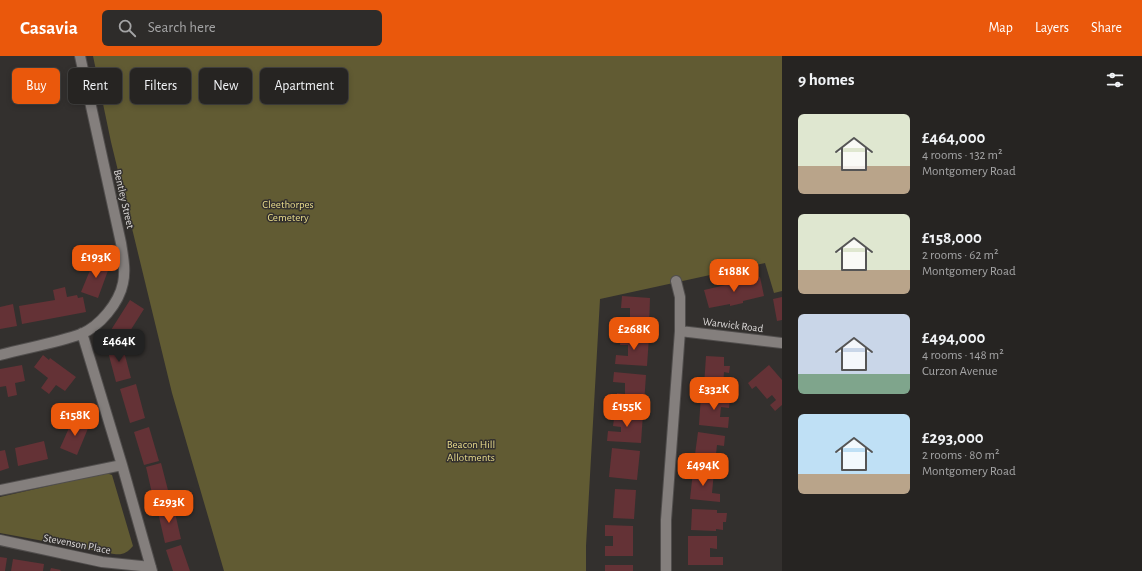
<!DOCTYPE html>
<html lang="en">
<head>
<meta charset="utf-8">
<style>
  body { margin:0; font-family:"Alegreya Sans",sans-serif; background:#2e2c2a; color:#f1f3f6; height:100vh; display:flex; flex-direction:column; font-size:15px; white-space:nowrap }
  * { box-sizing:border-box; margin:0 }
  p { font-size:13px; color:#a4a4a5 }
  .icon { flex:none; width:22px; height:22px; fill:none; stroke:currentColor; stroke-width:2; stroke-linecap:round; stroke-linejoin:round }
  .map { position:relative; flex:1; overflow:hidden }
  .details { display:flex; flex-direction:column; background:#262422; width:360px }
  .details>* { flex:none }
  .guide { position:absolute; left:12px; top:12px; width:380px; height:36px; display:flex; gap:8px }
  .price { position:absolute; translate:-50% -34px; padding:0 9px; border-radius:8px; background:#ea580c; color:#fff; font-size:13px; line-height:26px; filter:drop-shadow(0 1px 2px #0008) }
  .price::after { content:''; position:absolute; left:50%; top:24px; width:12px; height:9px; margin-left:-6px; background:inherit; clip-path:polygon(0 0,100% 0,50% 100%) }
  .price.active { background:#222; color:#fff }
  ul { padding:0; list-style:none }
  li { display:flex; align-items:center; gap:12px; height:100px; padding:0 16px }
  li span { display:grid; place-items:center; flex:none; width:112px; height:80px; border-radius:6px; color:#555 }
  li>.icon { margin-inline-start:auto }
  span .icon { width:48px; height:48px; fill:#fffc; stroke-width:1 }
  li b { font-size:17px }
  h2 { display:flex; justify-content:space-between; align-items:center; height:48px; padding:0 16px; font-size:17px }
  .tag { padding:0 14px; border-radius:6px; background:#262422; box-shadow:0 2px 6px #0003,0 0 0 1px #424140; font-size:14px; line-height:36px }
  .tag.active { background:#ea580c; color:#fff }
  header { display:flex; align-items:center; gap:24px; box-sizing:border-box; height:56px; padding:0 20px; background:#ea580c; color:#fff }
  header strong { font-size:19px }
  nav { display:flex; gap:22px; margin-inline-start:auto; font-size:14px }
  .search { width:280px; height:36px; background:#2e2c2a; display:flex; align-items:center; gap:10px; box-sizing:border-box; padding:0 14px; border-radius:6px; color:#a4a4a5; font-size:15px }
  main { display:flex; flex:1; min-height:0 }
  .map>svg:first-child { display:block }
  .green { fill:#615b33 }
  .building { fill:#643236 }
  .lines { fill:none; stroke-linecap:round; stroke-linejoin:round }
  .minor-casing { stroke:#514e4d; stroke-width:12 }
  .minor { stroke:#847f7d; stroke-width:10 }
  .labels { text-anchor:middle; dominant-baseline:central; stroke-width:3; stroke-linejoin:round; paint-order:stroke }
  .street-label { font-size:11px; fill:#dddad9; stroke:#33302e }
  .park-label { font-size:11px; fill:#eadd8c; stroke:#33302e }
</style>
</head>
<body>
<header>
<strong>Casavia</strong>
<div class="search"><svg class="icon" aria-label="search" viewBox="0 0 24 24"><circle cx="10" cy="10" r="6"/><path d="M15 15l6 6"/></svg>Search here</div>
<nav><a>Map</a><a>Layers</a><a>Share</a></nav>
</header>
<main>
<div class="map">
<svg width="782" height="515" viewBox="0 0 782 515">
  <rect width="100%" height="100%" fill="#33302e"/>
  <path class="green" d="M 93,0 L 782,0 L 782,235 L 774,237 L 765,207 L 600,243 L 586,490 L 586,515 L 224,515 L 172,337 L 111,86 Z
    M 106,417 L 112,419 L 133,490 C 127,497 123,499 114,498 L 0,477 L 0,441 Z"/>
  <path class="building" d="M 100,205 L 110,209 L 98,242 L 81,236 L 93,207 L 99,209 Z
    M 760,221 L 764,240 L 743,245 L 743,247 L 730,250 L 730,248 L 709,252 L 704,234 Z
    M 65,231 L 67,241 L 77,239 L 78,242 L 83,241 L 86,256 L 22,268 L 19,250 L 55,244 L 53,234 Z
    M 622,240 L 650,242 L 649,271 L 622,270 L 622,261 L 630,261 L 630,252 L 621,252 Z
    M 782,241 L 782,264 L 777,265 L 773,243 Z
    M 130,244 L 144,253 L 125,283 L 111,274 Z
    M 13,248 L 17,270 L 0,273 L 0,251 Z
    M 621,279 L 649,281 L 647,310 L 615,308 L 616,299 L 628,300 L 628,289 L 620,289 Z
    M 122,288 L 131,322 L 116,326 L 107,292 Z
    M 43,299 L 49,304 L 50,302 L 76,321 L 65,335 L 56,329 L 49,338 L 41,332 L 48,322 L 34,311 Z
    M 706,300 L 724,301 L 724,310 L 730,310 L 729,317 L 724,316 L 723,331 L 704,330 Z
    M 22,309 L 25,325 L 15,327 L 17,339 L 8,341 L 6,330 L 0,331 L 0,313 Z
    M 769,309 L 782,324 L 782,349 L 775,355 L 770,349 L 776,344 L 772,339 L 767,343 L 756,330 L 752,333 L 748,327 Z
    M 614,316 L 646,319 L 644,348 L 616,346 L 617,337 L 625,338 L 625,327 L 613,326 Z
    M 136,328 L 145,362 L 130,367 L 120,333 Z
    M 701,339 L 730,341 L 729,352 L 721,351 L 720,361 L 729,361 L 728,372 L 699,369 Z
    M 615,355 L 643,357 L 641,387 L 607,385 L 608,375 L 621,376 L 621,371 L 613,370 Z
    M 73,363 L 89,370 L 77,399 L 60,392 Z
    M 149,371 L 159,405 L 144,409 L 134,376 Z
    M 698,376 L 725,380 L 724,390 L 717,389 L 716,398 L 724,399 L 723,410 L 694,406 Z
    M 44,385 L 48,403 L 18,410 L 15,392 Z
    M 612,392 L 640,395 L 637,424 L 609,421 Z
    M 5,394 L 9,412 L 0,415 L 0,395 Z
    M 161,407 L 170,442 L 154,446 L 146,411 Z
    M 693,415 L 714,416 L 712,437 L 720,438 L 720,446 L 690,443 Z
    M 615,433 L 636,434 L 634,463 L 613,462 Z
    M 173,448 L 181,483 L 165,487 L 157,452 Z
    M 692,453 L 717,454 L 717,457 L 727,457 L 726,466 L 723,466 L 723,474 L 716,473 L 716,475 L 691,474 Z
    M 605,469 L 633,470 L 633,500 L 605,500 L 605,490 L 613,490 L 613,480 L 605,480 Z
    M 688,480 L 717,480 L 717,493 L 710,492 L 710,501 L 723,501 L 723,509 L 688,509 Z
    M 181,489 L 190,515 L 173,515 L 166,494 Z
    M 0,501 L 7,502 L 5,515 L 0,515 Z
    M 13,503 L 44,508 L 43,515 L 11,515 Z
    M 605,509 L 633,509 L 633,515 L 605,515 Z
    M 51,512 L 61,514 L 60,515 L 50,515 Z"/>
  <g class="lines">
    <defs>
      <path id="minor" d="M 680,275 L 782,287
        M 82,277 L 122,409 L 152,515
        M 0,299 C 26,292 56,287 81,278 C 100,270 119,247 123,227 C 126,214 123,200 121,187 L 80,0
        M 0,434 L 122,409
        M 0,484 L 102,506 L 151,511
        M 666,515 L 666,464 L 680,275 L 680,241 L 676,225"/>
    </defs>
    <use href="#minor" class="minor-casing"/>
    <use href="#minor" class="minor"/>
  </g>
  <g class="labels">
    <g class="street-label">
      <text transform="translate(124 143) rotate(77)">Bentley Street</text>
      <text transform="translate(733 269) rotate(7)">Warwick Road</text>
      <text transform="translate(77 488) rotate(11)">Stevenson Place</text>
    </g>
    <g class="park-label">
      <text x="288" y="148">Cleethorpes<tspan x="288" dy="13">Cemetery</tspan></text>
      <text x="471" y="388">Beacon Hill<tspan x="471" dy="13">Allotments</tspan></text>
    </g>
  </g>
</svg>
<b class="price" style="left:96px;top:223px">£193K</b>
<b class="price" style="left:734px;top:237px">£188K</b>
<b class="price" style="left:634px;top:295px">£268K</b>
<b class="price active" style="left:119px;top:307px">£464K</b>
<b class="price" style="left:714px;top:355px">£332K</b>
<b class="price" style="left:627px;top:372px">£155K</b>
<b class="price" style="left:75px;top:381px">£158K</b>
<b class="price" style="left:703px;top:431px">£494K</b>
<b class="price" style="left:169px;top:468px">£293K</b>
<div class="guide">
<a class="tag active">Buy</a>
<a class="tag">Rent</a>
<a class="tag">Filters</a>
<a class="tag">New</a>
<a class="tag">Apartment</a>
</div>
</div>
<section class="details">
<h2>9 homes<svg class="icon" aria-label="filters" viewBox="0 0 24 24"><path d="M4 7h16M4 17h16"/><circle cx="9" cy="7" r="2"/><circle cx="15" cy="17" r="2"/></svg></h2>
<ul>
<li><span style="background:linear-gradient(#dfe7d0 65%,#b9a48a 0)"><svg class="icon" aria-label="home" viewBox="0 0 24 24"><path d="M3 11l9-7 9 7M6 9v11h12V9"/></svg></span><div><b>£464,000</b><p>4 rooms · 132 m²</p><p>Montgomery Road</p></div></li>
<li><span style="background:linear-gradient(#dfe7d0 70%,#b9a48a 0)"><svg class="icon" aria-label="home" viewBox="0 0 24 24"><path d="M3 11l9-7 9 7M6 9v11h12V9"/></svg></span><div><b>£158,000</b><p>2 rooms · 62 m²</p><p>Montgomery Road</p></div></li>
<li><span style="background:linear-gradient(#c9d6e8 75%,#7fa58c 0)"><svg class="icon" aria-label="home" viewBox="0 0 24 24"><path d="M3 11l9-7 9 7M6 9v11h12V9"/></svg></span><div><b>£494,000</b><p>4 rooms · 148 m²</p><p>Curzon Avenue</p></div></li>
<li><span style="background:linear-gradient(#bfe0f5 75%,#b9a48a 0)"><svg class="icon" aria-label="home" viewBox="0 0 24 24"><path d="M3 11l9-7 9 7M6 9v11h12V9"/></svg></span><div><b>£293,000</b><p>2 rooms · 80 m²</p><p>Montgomery Road</p></div></li>
</ul>
</section>
</main>
</body>
</html>
